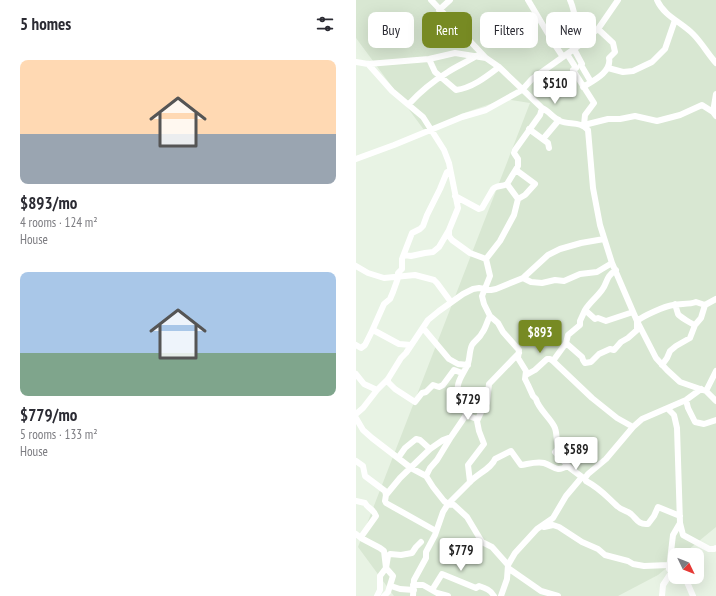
<!DOCTYPE html>
<html lang="en">
<head>
<meta charset="utf-8">
<style>
  body { margin:0; font-family:"PT Sans Narrow",sans-serif; background:#f7f7f7; color:#2b2b33; height:100vh; display:flex; flex-direction:column; font-size:15px; white-space:nowrap }
  * { box-sizing:border-box; margin:0 }
  p { font-size:13px; color:#7c7c81 }
  .icon { flex:none; width:22px; height:22px; fill:none; stroke:currentColor; stroke-width:2; stroke-linecap:round; stroke-linejoin:round }
  .map { position:relative; flex:1; overflow:hidden }
  .side { display:flex; flex-direction:column; background:#fff; width:356px }
  .side>* { flex:none }
  .banner { position:absolute; left:12px; top:12px; width:288px; height:36px; display:flex; gap:8px }
  .needle { width:26px; rotate:133deg }
  .controls { position:absolute; left:312px; top:548px; display:grid; gap:8px }
  .controls a { display:grid; place-items:center; width:36px; height:36px; border-radius:8px; background:#fff; box-shadow:0 4px 16px #0002; font-size:20px }
  .price { position:absolute; translate:-50% -34px; padding:0 9px; border-radius:4px; background:#fff; color:#222; font-size:13px; line-height:26px; filter:drop-shadow(0 1px 2px #0008) }
  .price::after { content:''; position:absolute; left:50%; top:24px; width:12px; height:9px; margin-left:-6px; background:inherit; clip-path:polygon(0 0,100% 0,50% 100%) }
  .price.selected { background:#778a23; color:#fff }
  ul { padding:0; list-style:none }
  li { display:grid; align-content:center; gap:8px; height:212px; padding:0 20px }
  li span { display:grid; place-items:center; height:124px; border-radius:8px; color:#555 }
  li>.icon { margin-inline-start:auto }
  span .icon { width:72px; height:72px; fill:#fffc; stroke-width:1 }
  li b { font-size:17px }
  h2 { display:flex; justify-content:space-between; align-items:center; height:48px; padding:0 20px; font-size:17px }
  .tag { padding:0 14px; border-radius:8px; background:#fff; box-shadow:0 4px 16px #0002; font-size:14px; line-height:36px }
  .tag.selected { background:#778a23; color:#fff }
  main { display:flex; flex:1; min-height:0 }
  .map>svg:first-child { display:block }
  .residential { fill:#d8e7d2 }
  .lines { fill:none; stroke-linecap:round; stroke-linejoin:round }
  .minor { stroke:#fff; stroke-width:6 }
</style>
</head>
<body>
<main>
<section class="side">
<h2>5 homes<svg class="icon" aria-label="filters" viewBox="0 0 24 24"><path d="M4 7h16M4 17h16"/><circle cx="9" cy="7" r="2"/><circle cx="15" cy="17" r="2"/></svg></h2>
<ul>
<li><span style="background:linear-gradient(#ffd9b3 60%,#9aa5b1 0)"><svg class="icon" aria-label="home" viewBox="0 0 24 24"><path d="M3 11l9-7 9 7M6 9v11h12V9"/></svg></span><div><b>$893/mo</b><p>4 rooms · 124 m²</p><p>House</p></div></li>
<li><span style="background:linear-gradient(#a9c7e8 65%,#7fa58c 0)"><svg class="icon" aria-label="home" viewBox="0 0 24 24"><path d="M3 11l9-7 9 7M6 9v11h12V9"/></svg></span><div><b>$779/mo</b><p>5 rooms · 133 m²</p><p>House</p></div></li>
</ul>
</section>
<div class="map">
<svg width="360" height="596" viewBox="0 0 360 596">
  <rect width="100%" height="100%" fill="#e8f3e4"/>
  <path class="residential" d="M 0,0 L 360,0 L 360,527 L 326,555 L 319,555 L 319,561 L 302,575 L 262,596 L 38,596 L 2,547 L 174,103 L 149,99 L 105,114 L 71,134 L 0,38 Z"/>
  <g class="lines">
    <path class="minor" d="M 75,0 L 130,58
      M 172,0 L 197,42 L 207,57
      M 214,0 C 220,13 218,27 231,37
      M 301,0 C 308,16 325,22 337,34 C 346,43 352,54 360,63
      M 83,10 L 94,0
      M 218,49 L 226,64 L 225,65 L 235,82
      M 211,54 L 220,68 L 217,70 L 238,103 L 229,115 L 228,125
      M 73,59 L 79,72 L 100,90 C 116,88 130,77 143,67
      M 0,62 L 12,64 L 73,59 L 99,53 L 130,58 L 143,67 L 186,108 C 193,111 197,118 204,121 C 214,125 224,121 232,130 L 237,188 L 244,225 L 256,263 L 281,321 L 300,358 L 311,370 L 324,382 L 350,391 L 360,401
      M 12,64 L 36,91 L 67,117 L 88,150 L 93,163 L 102,208 L 93,230 L 83,247 L 77,252 L 69,253 L 55,256 L 48,255
      M 252,68 L 267,72 L 277,71 L 296,62 L 309,49 L 319,20
      M 227,87 C 237,81 256,72 253,58 L 259,52 L 257,43 L 242,29
      M 53,104 C 63,93 79,80 92,72 C 101,66 111,62 120,56
      M 357,112 L 360,94
      M 228,125 L 252,119 L 264,119 L 279,116 L 301,121 L 324,115 L 346,105 L 357,112 L 360,116
      M 173,129 L 192,143 L 193,148
      M 187,139 L 203,120
      M 0,159 L 38,145 L 106,117 L 130,110 L 166,90 L 176,79 L 225,44 L 231,37 L 242,29 L 262,0
      M 160,170 L 179,184 L 169,195 L 162,199
      M 99,196 L 123,209 L 126,208 L 137,189 C 141,185 146,187 151,184
      M 93,230 L 93,236 L 96,240 L 114,253 L 130,259 L 134,276 L 126,296 L 128,304 L 134,316 L 142,323 L 147,332 L 163,350 L 162,358 L 170,371 L 169,379 L 172,385 L 177,396 L 180,399 C 182,408 193,417 198,426 C 202,433 199,440 203,448 L 199,452 L 214,468 L 226,477
      M 130,259 L 144,241 L 158,215 L 162,199 L 151,184 L 162,166 L 162,159 L 158,153 L 159,150 L 184,115 L 186,108
      M 0,266 L 12,273 L 28,278 L 59,275 L 78,280 L 81,283 L 95,302
      M 260,270 C 249,277 252,282 246,290 C 241,297 234,302 229,310 L 239,319 L 242,318 L 250,321 L 277,312
      M 167,278 L 192,255 L 204,249 L 225,243 L 248,239
      M 319,304 L 322,314 C 324,317 336,324 339,325 L 345,318 L 349,305
      M 229,310 L 224,321 L 224,325 L 212,335 L 210,343 L 197,361 L 236,398 L 261,418 L 277,427
      M 67,328 L 93,359 L 102,364 L 112,365
      M 16,331 L 28,304 L 34,299 L 37,292 L 42,278 L 42,273 L 46,269 L 46,259 L 56,233 L 64,229 L 67,226 L 71,215 L 84,189 L 91,172 L 94,171
      M 210,343 L 226,357 L 227,360 L 229,363 L 235,362 L 243,354 L 254,349 L 258,350 L 265,342 L 272,338 L 281,330 L 281,321 C 287,316 309,306 317,305 C 324,303 332,305 340,302 L 349,305 L 360,299
      M 0,345 L 5,348 L 9,345 L 16,331 L 19,331 L 43,344 L 55,345
      M 306,365 L 311,358 L 314,351 L 320,346 L 334,338 L 339,325
      M 0,374 L 8,384 L 21,390
      M 170,375 L 179,370 L 191,359 L 194,359 L 197,361
      M 32,379 L 32,382 L 39,389 L 59,402 L 66,393 L 70,392 L 77,385 L 83,387 L 87,385 L 98,370 L 106,373
      M 350,391 L 360,371
      M 330,400 L 332,408 L 339,422 L 348,424 L 360,420
      M 108,402 L 130,391 L 132,392
      M 312,409 L 318,415 L 321,428 L 324,523 L 317,535 L 313,569 L 319,576
      M 0,414 L 7,408 L 21,390 L 32,379 L 45,358 L 50,353 L 72,320 L 83,311 L 107,294 L 117,289 L 123,288 L 135,290 L 140,289 L 167,278 L 175,282 L 186,283 L 199,280 L 208,281 L 224,274 L 241,272 L 256,263
      M 0,418 L 7,430 L 16,438 L 55,468 L 70,476 L 77,487 L 88,501 L 92,504 L 87,512 L 79,535 L 70,552 L 70,558 L 58,580 L 57,596
      M 121,419 L 110,415 L 107,406 L 108,402 C 96,386 104,380 111,366 C 114,361 113,351 116,345 C 119,340 124,338 126,333 C 130,328 131,321 134,316
      M 42,458 L 49,448 L 60,439 L 64,440 L 74,449 L 87,440 L 95,437 L 110,415
      M 0,461 L 7,466 L 9,476 L 29,491 L 30,495 L 29,501 L 30,503 L 80,531
      M 70,476 L 74,468 L 81,460 L 95,437
      M 229,478 L 230,481 C 245,489 250,496 261,506 C 265,510 271,511 275,514 C 281,519 282,525 292,524 L 298,516 L 302,507 L 324,516
      M 114,482 C 121,474 136,468 139,459 L 155,451 L 165,465 C 172,464 181,461 188,463 C 198,466 200,473 211,466
      M 30,495 L 44,478 L 74,449
      M 0,501 L 9,503 C 12,509 17,508 20,516 L 5,537
      M 92,504 L 114,482 L 112,465 L 128,444 L 123,431 L 121,421 L 127,408 L 131,403 L 133,384 L 163,353
      M 92,504 L 98,505 L 111,517 L 126,542 L 136,547 L 152,565
      M 324,523 L 327,535 L 353,549 L 358,549 L 360,548
      M 186,526 L 188,527 L 197,525 L 203,527 L 226,542 L 242,549 L 249,555 L 272,561 L 277,564 L 288,566 L 313,565
      M 0,534 L 5,538 L 24,548 L 28,551 L 30,568 L 37,576 L 32,592 L 28,596
      M 152,568 L 185,591 L 202,596
      M 323,577 L 331,582 L 337,596
      M 57,585 L 67,585 L 81,593 L 92,596
      M 35,586 L 44,589 L 58,590
      M 76,590 L 86,574 L 120,588 L 123,586 C 129,588 135,590 138,596
      M 21,596 L 24,590 L 24,576 L 30,568 L 32,556 L 34,554 L 45,555 L 56,553 L 60,547 L 65,542
      M 145,596 L 151,579 L 152,565 L 159,553 L 181,529 L 197,518 L 210,496 L 226,477 L 229,478 L 232,474 L 250,459 L 277,427 L 286,419 L 330,400 L 345,389
      M 306,596 L 307,585 L 315,573"/>
  </g>
</svg>
<div class="controls">
<a><svg class="needle" viewBox="-14 -14 28 28"><path d="M0-13l5 13h-10z" fill="#e53935"/><path d="M0 13l5-13h-10z" fill="#7c7c81"/></svg></a>
</div>
<b class="price" style="left:199px;top:105px">$510</b>
<b class="price selected" style="left:184px;top:354px">$893</b>
<b class="price" style="left:112px;top:421px">$729</b>
<b class="price" style="left:220px;top:471px">$589</b>
<b class="price" style="left:105px;top:572px">$779</b>
<div class="banner">
<a class="tag">Buy</a>
<a class="tag selected">Rent</a>
<a class="tag">Filters</a>
<a class="tag">New</a>
</div>
</div>
</main>
</body>
</html>
